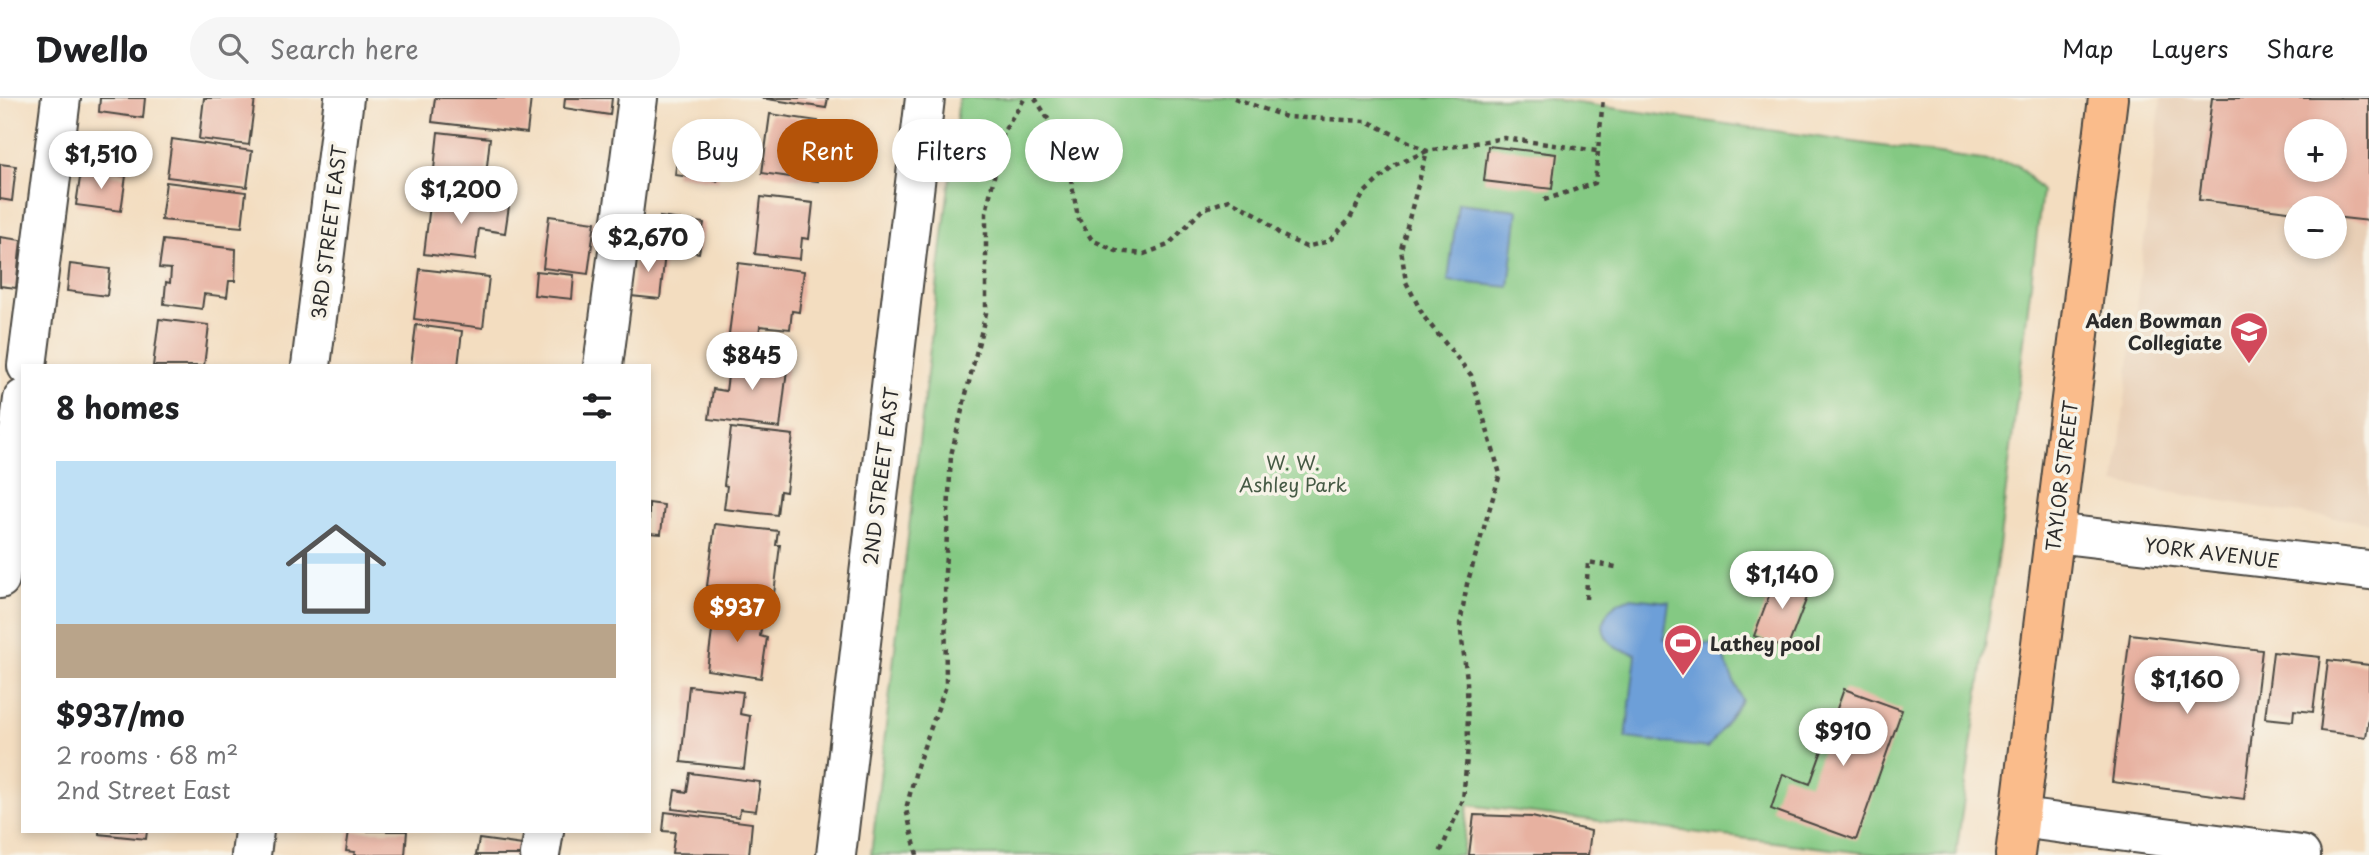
<!DOCTYPE html>
<html lang="en">
<head>
<meta charset="utf-8">
<style>
  body { margin:0; font-family:"Playpen Sans",sans-serif; background:#f6f6f6; color:#202124; height:100vh; display:flex; flex-direction:column; font-size:26px; white-space:nowrap }
  * { box-sizing:border-box; margin:0 }
  p { font-size:23px; color:#757577 }
  .icon { flex:none; width:38px; height:38px; fill:none; stroke:currentColor; stroke-width:2; stroke-linecap:round; stroke-linejoin:round }
  .map { position:relative; flex:1; overflow:hidden }
  .details { position:absolute; left:21px; top:266px; width:630px; height:469px; display:flex; flex-direction:column; background:#fff; border-radius:0px; box-shadow:0 4px 10px #0003 }
  .details>* { flex:none }
  .hud { position:absolute; left:672px; top:21px; width:665px; height:63px; display:flex; gap:14px }
  .fabs { position:absolute; left:2284px; top:21px; display:grid; gap:14px }
  .fabs a { display:grid; place-items:center; width:63px; height:63px; border-radius:50%; background:#fff; box-shadow:0 4px 10px #0003; font-size:35px }
  .price { position:absolute; translate:-50% -60px; padding:0 16px; border-radius:24px; background:#fff; color:#222; font-size:23px; line-height:46px; filter:drop-shadow(0 2px 4px #0008) }
  .price::after { content:''; position:absolute; left:50%; top:42px; width:21px; height:16px; margin-left:-10px; background:inherit; clip-path:polygon(0 0,100% 0,50% 100%) }
  .price.current { background:#b45309; color:#fff }
  ul { padding:0; list-style:none }
  li { display:grid; align-content:center; gap:14px; height:371px; padding:0 35px }
  li span { display:grid; place-items:center; height:217px; border-radius:0px; color:#555 }
  li>.icon { margin-inline-start:auto }
  span .icon { width:126px; height:126px; fill:#fffc; stroke-width:1 }
  li b { font-size:30px }
  h2 { display:flex; justify-content:space-between; align-items:center; height:84px; padding:0 35px; font-size:30px }
  .chip { padding:0 24px; border-radius:32px; background:#fff; box-shadow:0 4px 10px #0003; font-size:24px; line-height:63px }
  .chip.current { background:#b45309; color:#fff }
  header { display:flex; align-items:center; gap:42px; box-sizing:border-box; height:98px; padding:0 35px; background:#fff; border-bottom:2px solid #e0e0e0 }
  header strong { font-size:33px }
  nav { display:flex; gap:38px; margin-inline-start:auto; font-size:24px }
  .search { width:490px; height:63px; background:#f6f6f6; display:flex; align-items:center; gap:18px; box-sizing:border-box; padding:0 24px; border-radius:38px; color:#757577; font-size:26px }
  .map>svg:first-child { display:block }
  .built { fill:#e8cfb6; fill-rule:evenodd }
  .green { fill:#84c983; stroke:#587a57; stroke-width:2 }
  .water { fill:#6d9fd8; stroke:#4c6582; stroke-width:2 }
  .building { fill:#e7b1a0; fill-rule:evenodd }
  .lines { fill:none; stroke-linecap:round; stroke-linejoin:round }
  .minor-casing { stroke:#494641; stroke-width:42 }
  .major-casing { stroke:#494641; stroke-width:42 }
  .path { stroke:#494641; stroke-width:4.5; stroke-dasharray:5 5; stroke-linecap:butt }
  .minor { stroke:#fff; stroke-width:38 }
  .major { stroke:#fabc8b; stroke-width:38 }
  .labels { text-anchor:middle; dominant-baseline:central; stroke-width:7; stroke-linejoin:round; paint-order:stroke }
  .street-label { font-size:19px; fill:#2b2b2b; stroke:#f7f3e8 }
  .poi-label { font-size:19px; font-weight:bold; fill:#2b2b2b; stroke:#f7f3e8; text-anchor:end }
  .park-label { font-size:19px; fill:#465a45; stroke:#f7f3e8 }
</style>
</head>
<body>
<header>
<strong>Dwello</strong>
<div class="search"><svg class="icon" aria-label="search" viewBox="0 0 24 24"><circle cx="10" cy="10" r="6"/><path d="M15 15l6 6"/></svg>Search here</div>
<nav><a>Map</a><a>Layers</a><a>Share</a></nav>
</header>
<div class="map">
<svg width="2369" height="757" viewBox="0 0 2369 757">
  <rect width="100%" height="100%" fill="#f7f3e8"/>
  <filter id="ink" filterUnits="userSpaceOnUse"><feTurbulence type="fractalNoise" baseFrequency=".0143" numOctaves="2"/><feDisplacementMap in="SourceGraphic" scale="14" xChannelSelector="R" yChannelSelector="G"/><feConvolveMatrix kernelMatrix="1 2 1 2 8 2 1 2 1" color-interpolation-filters="sRGB"/></filter>
  <filter id="wash" filterUnits="userSpaceOnUse"><feTurbulence type="fractalNoise" baseFrequency=".00686" numOctaves="4" result="noise"/><feDisplacementMap in="SourceGraphic" scale="28" xChannelSelector="R" yChannelSelector="G"/><feGaussianBlur stdDeviation="1.57" result="paint"/><feColorMatrix in="noise" values="0 0 0 0 0 0 0 0 0 0 0 0 0 0 0 0 0 1.4 0 .05"/><feComposite in="paint" operator="in"/></filter>
  <g filter="url(#wash)">
    <rect width="100%" height="100%" fill="#f3ddc0"/>
    <path class="built" d="M 2161,0 L 2369,0 L 2369,424 L 2293,415 L 2115,385 ZM 2296,33 L 2334,33 L 2334,72 L 2296,72 ZM 2296,110 L 2334,110 L 2334,149 L 2296,149 Z"/>
    <path class="green" d="M 959,0 L 1541,0 L 2017,67 L 2042,93 L 2000,441 L 1956,757 L 1881,757 L 1468,707 L 1462,757 L 871,757 Z"/>
    <path class="water" d="M 1458,105 L 1518,112 L 1509,189 L 1448,183 Z
      M 1630,500 L 1669,504 L 1664,541 L 1718,547 L 1742,602 L 1708,650 L 1626,640 L 1636,556 C 1630,554 1620,553 1615,549 C 1592,530 1606,506 1630,500 Z"/>
    <g id="blocks">
      <path class="building" d="M 100,0 L 145,0 L 143,20 L 99,14 Z
        M 204,0 L 255,0 L 249,47 L 199,41 Z
        M 435,0 L 531,0 L 527,35 L 432,24 Z
        M 565,0 L 612,0 L 610,17 L 564,10 Z
        M 761,0 L 828,0 L 826,10 Z
        M 2212,0 L 2369,0 L 2369,123 L 2334,119 L 2334,110 L 2296,110 L 2296,114 L 2199,102 ZM 2296,33 L 2334,33 L 2334,72 L 2296,72 Z
        M 770,16 L 818,23 L 816,42 L 824,43 L 818,83 L 762,75 Z
        M 438,34 L 490,40 L 484,96 L 432,90 Z
        M 86,35 L 131,41 L 127,75 L 82,70 Z
        M 172,41 L 252,53 L 247,89 L 167,79 Z
        M 679,47 L 723,53 L 718,83 L 675,77 Z
        M 1488,48 L 1556,56 L 1552,91 L 1484,83 Z
        M 0,66 L 16,68 L 12,103 L 0,101 Z
        M 81,73 L 126,78 L 121,113 L 76,107 Z
        M 166,84 L 246,94 L 242,129 L 161,122 Z
        M 431,99 L 509,108 L 505,135 L 479,131 L 475,162 L 424,156 Z
        M 761,99 L 813,105 L 809,141 L 802,140 L 800,161 L 755,156 Z
        M 549,118 L 595,124 L 588,176 L 543,170 Z
        M 660,119 L 704,125 L 699,155 L 656,149 Z
        M 0,139 L 21,142 L 16,190 L 0,188 Z
        M 163,142 L 236,151 L 235,183 L 229,183 L 227,199 L 204,196 L 202,211 L 164,206 L 166,184 L 170,185 L 171,171 L 159,170 Z
        M 636,152 L 665,155 L 660,201 L 631,198 Z
        M 738,165 L 804,173 L 799,214 L 792,213 L 790,231 L 760,228 L 758,248 L 728,244 Z
        M 70,166 L 110,171 L 107,198 L 67,193 Z
        M 420,171 L 489,179 L 483,230 L 414,221 Z
        M 536,173 L 574,177 L 572,201 L 534,197 Z
        M 159,221 L 209,227 L 204,268 L 153,268 Z
        M 416,227 L 462,233 L 458,268 L 411,268 Z
        M 731,255 L 788,263 L 780,330 L 709,321 L 713,291 L 726,293 Z
        M 731,330 L 793,337 L 786,394 L 780,393 L 777,417 L 724,411 L 727,388 L 724,387 Z
        M 649,405 L 664,407 L 661,436 L 649,435 Z
        M 715,426 L 778,433 L 776,447 L 780,447 L 774,496 L 707,488 Z
        M 1777,476 L 1811,489 L 1787,551 L 1754,538 Z
        M 715,510 L 763,517 L 760,538 L 767,540 L 761,580 L 707,572 Z
        M 2130,536 L 2262,552 L 2244,701 L 2112,684 Z
        M 2273,554 L 2320,559 L 2313,614 L 2294,612 L 2293,623 L 2265,620 Z
        M 2328,562 L 2369,567 L 2369,619 L 2366,639 L 2320,633 Z
        M 689,588 L 743,594 L 740,616 L 750,618 L 744,671 L 681,664 Z
        M 1844,591 L 1902,612 L 1856,742 L 1771,711 L 1783,676 L 1810,686 Z
        M 690,675 L 760,684 L 756,713 L 740,711 L 739,719 L 672,711 L 675,692 L 687,694 Z
        M 665,714 L 752,725 L 749,757 L 672,755 L 675,734 L 663,733 Z
        M 1474,717 L 1532,719 L 1591,733 L 1588,757 L 1469,757 Z
        M 99,733 L 147,733 L 146,741 L 99,736 Z
        M 349,733 L 407,733 L 405,757 L 354,757 L 355,754 L 346,753 Z
        M 479,741 L 530,748 L 528,757 L 476,757 Z"/>
    </g>
  </g>
  <g filter="url(#ink)">
    <use href="#blocks" fill-opacity="0" stroke="#494641" stroke-width="2"/>
    <g class="lines">
      <defs>
        <path id="minor" d="M 27,268 L 61,0
          M 311,268 L 344,0
          M 603,268 L 638,0
          M 2054,435 L 2369,472
          M 0,481 L 23,301
          M 2020,720 L 2301,757
          M 251,757 L 254,733
          M 540,757 L 544,733
          M 836,757 L 925,0"/>
        <path id="major" d="M 2015,757 L 2108,0"/>
      </defs>
      <use href="#minor" class="minor-casing"/>
      <use href="#major" class="major-casing"/>
      <path class="path" d="M 1035,0 L 1065,48 L 1078,120 L 1092,142 L 1116,153 L 1144,156 L 1168,147 L 1203,111 L 1229,102 L 1258,117 L 1281,137 L 1306,149 L 1329,143 L 1349,122 L 1364,95 L 1395,67 L 1427,53 L 1401,151 L 1406,184 L 1424,219 L 1471,277 L 1500,376 L 1467,486 L 1460,526 L 1467,581 L 1468,648 L 1463,702 L 1439,757
        M 1234,0 L 1286,19 L 1367,23 L 1427,53 L 1504,40 L 1597,53
        M 1544,102 L 1595,85 L 1603,0
        M 1586,501 L 1588,464 L 1616,469
        M 917,757 L 906,711 L 918,665 L 946,588 L 945,475 L 951,357 L 986,215 L 986,115 L 1004,33 L 1025,0"/>
      <use href="#minor" class="minor"/>
      <use href="#major" class="major"/>
    </g>
  </g>
  <defs>
    <symbol id="school-pin" viewBox="-11 -11 22 30"><path d="M0 17L-7.5 6A9.5 9.5 0 1 1 7.5 6Z" fill="#d1495b" stroke="#f7f3e8"/><path d="M0-5L7-2L0 1L-7-2ZM-4 1L0 2.5L4 1V4Q0 6-4 4Z" fill="#fff"/></symbol>
    <symbol id="stadium-pin" viewBox="-11 -11 22 30"><path d="M0 17L-7.5 6A9.5 9.5 0 1 1 7.5 6Z" fill="#d1495b" stroke="#f7f3e8"/><path d="M0-5a6.5 5 0 1 0 0 10a6.5 5 0 1 0 0-10ZM-3.5-1.8h7v3.6h-7Z" fill="#fff"/></symbol>
  </defs>
  <g fill-rule="evenodd">
    <use href="#school-pin" x="2227" y="211" width="44" height="60"/>
    <use href="#stadium-pin" x="1661" y="523" width="44" height="60"/>
  </g>
  <g class="labels">
    <g class="street-label">
      <text transform="translate(328 134) rotate(-83)">3RD STREET EAST</text>
      <text transform="translate(880 378) rotate(-83)">2ND STREET EAST</text>
      <text transform="translate(2061 378) rotate(-83)">TAYLOR STREET</text>
      <text transform="translate(2212 454) rotate(7)">YORK AVENUE</text>
    </g>
    <g class="poi-label">
      <text x="2222" y="222">Aden Bowman<tspan x="2222" dy="22">Collegiate</tspan></text>
      <text x="1710" y="545" text-anchor="start">Lathey pool</text>
    </g>
    <g class="park-label">
      <text x="1293" y="364">W. W.<tspan x="1293" dy="22">Ashley Park</tspan></text>
    </g>
  </g>
</svg>
<div class="fabs">
<a>+</a>
<a>−</a>
</div>
<b class="price" style="left:101px;top:93px">$1,510</b>
<b class="price" style="left:461px;top:128px">$1,200</b>
<b class="price" style="left:648px;top:176px">$2,670</b>
<b class="price" style="left:752px;top:294px">$845</b>
<b class="price" style="left:1782px;top:513px">$1,140</b>
<b class="price current" style="left:737px;top:546px">$937</b>
<b class="price" style="left:2187px;top:618px">$1,160</b>
<b class="price" style="left:1843px;top:670px">$910</b>
<div class="hud">
<a class="chip">Buy</a>
<a class="chip current">Rent</a>
<a class="chip">Filters</a>
<a class="chip">New</a>
</div>
<section class="details">
<h2>8 homes<svg class="icon" aria-label="filters" viewBox="0 0 24 24"><path d="M4 7h16M4 17h16"/><circle cx="9" cy="7" r="2"/><circle cx="15" cy="17" r="2"/></svg></h2>
<ul>
<li><span style="background:linear-gradient(#bfe0f5 75%,#b9a48a 0)"><svg class="icon" aria-label="home" viewBox="0 0 24 24"><path d="M3 11l9-7 9 7M6 9v11h12V9"/></svg></span><div><b>$937/mo</b><p>2 rooms · 68 m²</p><p>2nd Street East</p></div></li>
</ul>
</section>
</div>
</body>
</html>
